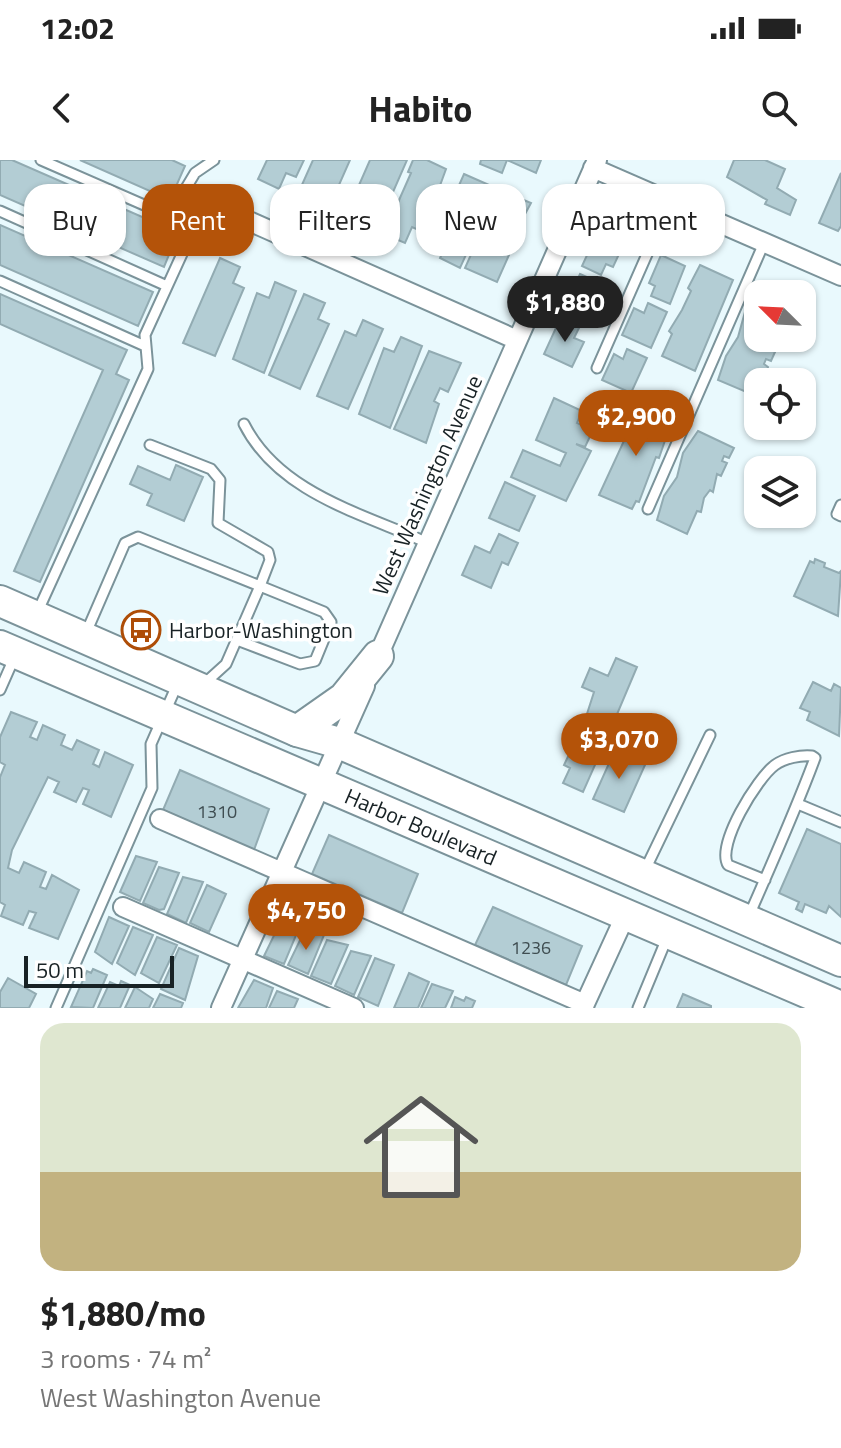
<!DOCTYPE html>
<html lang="en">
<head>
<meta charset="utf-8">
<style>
  body { margin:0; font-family:"Titillium Web",sans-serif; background:#f2f2f2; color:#222; height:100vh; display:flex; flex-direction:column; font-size:30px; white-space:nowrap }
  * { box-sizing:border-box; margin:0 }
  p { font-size:26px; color:#767676 }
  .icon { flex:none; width:44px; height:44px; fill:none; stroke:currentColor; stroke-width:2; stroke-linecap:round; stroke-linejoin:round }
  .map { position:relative; height:848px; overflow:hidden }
  .drawer { display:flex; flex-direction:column; background:#fff; flex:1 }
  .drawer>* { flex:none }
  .banner { position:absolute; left:24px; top:24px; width:794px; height:72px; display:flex; gap:16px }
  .needle { width:52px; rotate:294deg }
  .buttons { position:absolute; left:744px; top:120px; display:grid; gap:16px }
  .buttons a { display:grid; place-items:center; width:72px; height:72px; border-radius:16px; background:#fff; box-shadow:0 2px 6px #0004; font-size:40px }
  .scale { position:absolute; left:24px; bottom:20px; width:150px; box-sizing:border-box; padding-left:8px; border:4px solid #182225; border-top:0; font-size:22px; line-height:28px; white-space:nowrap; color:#182225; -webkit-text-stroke:6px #fff; paint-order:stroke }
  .price { position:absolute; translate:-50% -68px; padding:0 18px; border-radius:28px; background:#b45309; color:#fff; font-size:26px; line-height:52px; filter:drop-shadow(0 2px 4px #0008) }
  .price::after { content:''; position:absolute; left:50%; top:48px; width:24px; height:18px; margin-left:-12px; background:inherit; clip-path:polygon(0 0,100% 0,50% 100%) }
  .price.active { background:#222; color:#fff }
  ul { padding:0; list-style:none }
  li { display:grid; align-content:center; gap:16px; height:424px; padding:0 40px }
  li+li { border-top:2px solid #e0e0e0 }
  li span { display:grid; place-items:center; height:248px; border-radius:24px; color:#555 }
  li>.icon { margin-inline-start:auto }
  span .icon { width:144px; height:144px; fill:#fffc; stroke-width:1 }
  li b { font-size:34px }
  .tag { padding:0 28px; border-radius:24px; background:#fff; box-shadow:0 2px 6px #0004; font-size:28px; line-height:72px }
  .tag.active { background:#b45309; color:#fff }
  .status { display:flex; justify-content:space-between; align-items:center; height:56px; padding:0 40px; background:#fff; direction:ltr }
  .status svg { height:22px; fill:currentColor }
  header { display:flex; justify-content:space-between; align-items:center; height:104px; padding:0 40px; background:#fff; font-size:36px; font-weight:700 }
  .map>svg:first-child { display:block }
  .building { fill:#b3cdd4; stroke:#92abb2; stroke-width:2 }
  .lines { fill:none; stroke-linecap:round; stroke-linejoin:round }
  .service-casing { stroke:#7b939a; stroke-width:13 }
  .minor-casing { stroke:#7b939a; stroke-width:22 }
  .primary-casing { stroke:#7b939a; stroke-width:34 }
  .service { stroke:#fff; stroke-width:9 }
  .minor { stroke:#fff; stroke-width:18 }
  .primary { stroke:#fff; stroke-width:30 }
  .labels { text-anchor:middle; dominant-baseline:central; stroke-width:7; stroke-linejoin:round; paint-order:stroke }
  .number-label { font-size:18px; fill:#3f4d51 }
  .street-label { font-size:22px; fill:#182225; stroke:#fff }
  .poi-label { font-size:22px; fill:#182225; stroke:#fff; text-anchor:start }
</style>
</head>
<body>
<div class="status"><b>12:02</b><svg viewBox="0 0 49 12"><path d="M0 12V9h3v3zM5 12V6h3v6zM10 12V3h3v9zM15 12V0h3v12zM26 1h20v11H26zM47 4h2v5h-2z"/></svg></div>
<header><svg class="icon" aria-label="back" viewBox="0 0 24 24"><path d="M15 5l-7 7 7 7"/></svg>Habito<svg class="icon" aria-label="search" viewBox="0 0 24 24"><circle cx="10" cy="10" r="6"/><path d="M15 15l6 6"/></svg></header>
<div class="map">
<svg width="841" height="848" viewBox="0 0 841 848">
  <rect width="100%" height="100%" fill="#e9f9fd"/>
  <path class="building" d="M 0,0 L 12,0 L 172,70 L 175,80 L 164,107 L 0,35 Z
    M 80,0 L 172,0 L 185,6 L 170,40 Z
    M 267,0 L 304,0 L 296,17 L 286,13 L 279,29 L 258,19 Z
    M 313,0 L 350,0 L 335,34 L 325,30 L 318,45 L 297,36 Z
    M 370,0 L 407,0 L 376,71 L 356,62 L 363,46 L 352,41 Z
    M 413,0 L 427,0 L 446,9 L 423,72 L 412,67 L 405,83 L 384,74 L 411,13 L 408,12 Z
    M 481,0 L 541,0 L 536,13 L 507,0 L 502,13 L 480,4 Z
    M 734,0 L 765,0 L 785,9 L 777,28 L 796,40 L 790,55 L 765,44 L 767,40 L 727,17 Z
    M 841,13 L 841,66 L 838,71 L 819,63 Z
    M 464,14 L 496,28 L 460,108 L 440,98 L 447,82 L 436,77 Z
    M 500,30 L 531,43 L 511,80 L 506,77 L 500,90 L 509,95 L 497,122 L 465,108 Z
    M 0,65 L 153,132 L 138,166 L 0,105 Z
    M 600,67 L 626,79 L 613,107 L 606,104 L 601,115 L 582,106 Z
    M 661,95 L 685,106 L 670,144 L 651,136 L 655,126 L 649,123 Z
    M 220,98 L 240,107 L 233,123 L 244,128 L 215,196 L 183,183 Z
    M 700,105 L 733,120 L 695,211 L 662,196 L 672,174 L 669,171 L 682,150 L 691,131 L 688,128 Z
    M 580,114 L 598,122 L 594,131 L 604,136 L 592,161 L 564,148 Z
    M 275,122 L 296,131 L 264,213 L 233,199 L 257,133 L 269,138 Z
    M 0,134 L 127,190 L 116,214 L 129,220 L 40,422 L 14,411 L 103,210 L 0,164 Z
    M 304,134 L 325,143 L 318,159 L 329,164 L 300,229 L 269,215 Z
    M 758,134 L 758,178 L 782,178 L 779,185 L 774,182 L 770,190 L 775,192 L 771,201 L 766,199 L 764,204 L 768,207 L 765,214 L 760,211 L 756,218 L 751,234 L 718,220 L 726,196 L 738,177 L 745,152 Z
    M 648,143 L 667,152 L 651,188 L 622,175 L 634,148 L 644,153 Z
    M 560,159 L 579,168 L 574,178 L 584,182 L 572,207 L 544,194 Z
    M 363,160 L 383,169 L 348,249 L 317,236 L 345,171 L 356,176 Z
    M 401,177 L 422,186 L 390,268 L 359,254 L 384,188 L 394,192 Z
    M 627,189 L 647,198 L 631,233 L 602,220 L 614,194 L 623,199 Z
    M 429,191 L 461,203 L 448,232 L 440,228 L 434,241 L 439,244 L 426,283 L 394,269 Z
    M 554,238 L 582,251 L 577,263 L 593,270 L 585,287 L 576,284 L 591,291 L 566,341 L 511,317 L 523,290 L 560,306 L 566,293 L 536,280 Z
    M 640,246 L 672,260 L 659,298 L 656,297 L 639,342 L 636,341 L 632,349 L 599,335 Z
    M 698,271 L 734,288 L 729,298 L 724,296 L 722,301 L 727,303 L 721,316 L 717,314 L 713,332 L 710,330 L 704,338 L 701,352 L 697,351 L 687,374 L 657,360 L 664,336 L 677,317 L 683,293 Z
    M 176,305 L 203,317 L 184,361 L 147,345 L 152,334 L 130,324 L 138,306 L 170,320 Z
    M 505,322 L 535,336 L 519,371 L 489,358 Z
    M 499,374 L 518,383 L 508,405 L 502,402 L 491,428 L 462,415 L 475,386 L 490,393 Z
    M 815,399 L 825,403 L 824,407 L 839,413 L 841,411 L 838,456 L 794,436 L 810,401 L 814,403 Z
    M 616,498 L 637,507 L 615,559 L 606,556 L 603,564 L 586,557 L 594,532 L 582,527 L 590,508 L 608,516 Z
    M 813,522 L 831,531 L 834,524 L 841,528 L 839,576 L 807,560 L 810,552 L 800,548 Z
    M 11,552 L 37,562 L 30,577 L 37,580 L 43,565 L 65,575 L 61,585 L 72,590 L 77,580 L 99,590 L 93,604 L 99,607 L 105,592 L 133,605 L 111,657 L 83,644 L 89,630 L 83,628 L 76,642 L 54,632 L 59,622 L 48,617 L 12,690 L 8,708 L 19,713 L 24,702 L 46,712 L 40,727 L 46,729 L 52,715 L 79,730 L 58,779 L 29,768 L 36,753 L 29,751 L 23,765 L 1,756 L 5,745 L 0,742 L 0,617 L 5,605 L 0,602 L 0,577 Z
    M 581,557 L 610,571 L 583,632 L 563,623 L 570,608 L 564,605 L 575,582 L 570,580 Z
    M 615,590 L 645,605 L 624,652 L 593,639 Z
    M 180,610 L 269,649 L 254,690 L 163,650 Z
    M 807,669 L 841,684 L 841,757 L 829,746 L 826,753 L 805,744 L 802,752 L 796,749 L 799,742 L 779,733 Z
    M 329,675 L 418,714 L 402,753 L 312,714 Z
    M 136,696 L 157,702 L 140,741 L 120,732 Z
    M 159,707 L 179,713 L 164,749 L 159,750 L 143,743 Z
    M 183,717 L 203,722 L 186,763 L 167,754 Z
    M 207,725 L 226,734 L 209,772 L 190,763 Z
    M 493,747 L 582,786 L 566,825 L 475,785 Z
    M 109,757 L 129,766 L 112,804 L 95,792 Z
    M 283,757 L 297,763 L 299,768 L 284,804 L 264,796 Z
    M 133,767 L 153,775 L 135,815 L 117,803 Z
    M 315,771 L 324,775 L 308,814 L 288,805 L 304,772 L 313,775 Z
    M 157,777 L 177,785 L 159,823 L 141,813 Z
    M 327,780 L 348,785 L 331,824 L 311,816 Z
    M 179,788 L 198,796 L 185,840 L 161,829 Z
    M 351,791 L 371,796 L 354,835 L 335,826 Z
    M 375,798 L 394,805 L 378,846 L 358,837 Z
    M 93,809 L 107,815 L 93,848 L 71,847 L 87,811 L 91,813 Z
    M 409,813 L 429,822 L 418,848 L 394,848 Z
    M 8,818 L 36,834 L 29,848 L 0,848 L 0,832 Z
    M 254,820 L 273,828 L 266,848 L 238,848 Z
    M 121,821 L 130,825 L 120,848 L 98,848 L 110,822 L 119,826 Z
    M 432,824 L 453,831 L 445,848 L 421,848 Z
    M 135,827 L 153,839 L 149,848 L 125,848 Z
    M 277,831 L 298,839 L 294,848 L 269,848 Z
    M 160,834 L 183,843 L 181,848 L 153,848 Z
    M 683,834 L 711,846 L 711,848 L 677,848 Z
    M 455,837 L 464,841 L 466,837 L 475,841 L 472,848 L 451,848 Z"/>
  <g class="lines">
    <defs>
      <path id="service" d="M 41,0 L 183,62
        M 0,51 L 167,126
        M 0,121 L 145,186
        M 597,208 L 670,42
        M 244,264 C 279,333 361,353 428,383
        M 150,285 L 211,309 L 220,320 L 218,363 L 268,392 L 270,400 L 260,426 L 324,452 L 331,462 L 315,501 L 300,504 L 237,480
        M 841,345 L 837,354 L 841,356
        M 648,349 L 764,83
        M 37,453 L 148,209 L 145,175 L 187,83 L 181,50 L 183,33 L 195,13 L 214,0
        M 86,473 L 125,383 L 138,377 L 260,426 L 226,504 L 205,523
        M 0,530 L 15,496
        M 798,644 L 841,662
        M 644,712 L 710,575
        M 748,758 C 771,705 795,652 815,598 L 812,596 C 800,595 785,598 775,605 C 757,618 716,685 728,705 L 765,720
        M 56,848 L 152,628 L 151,584 L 177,525
        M 638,848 L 667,778"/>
      <path id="minor" d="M 593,8 L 841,116
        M 224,50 L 517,180
        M 375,503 L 597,0
        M 160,659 L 585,844
        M 123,747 L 354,848
        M 221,848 L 365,526
        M 583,848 L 627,752"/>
      <g id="primary">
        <path d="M 0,441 L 297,571 L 339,583 L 841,801"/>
        <path id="s1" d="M 0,486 L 841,847"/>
        <path d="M 297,571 L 344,538 L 378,496"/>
      </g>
    </defs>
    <use href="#service" class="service-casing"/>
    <use href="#minor" class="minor-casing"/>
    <use href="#primary" class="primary-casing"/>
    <use href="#service" class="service"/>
    <use href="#minor" class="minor"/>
    <use href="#primary" class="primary"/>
  </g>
  <defs>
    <symbol id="bus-ring" viewBox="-11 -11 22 22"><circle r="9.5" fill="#fff" stroke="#ae4d07" stroke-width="1.5"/><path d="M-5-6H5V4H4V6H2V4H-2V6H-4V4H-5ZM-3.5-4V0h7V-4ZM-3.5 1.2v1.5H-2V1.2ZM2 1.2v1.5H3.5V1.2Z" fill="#ae4d07"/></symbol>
  </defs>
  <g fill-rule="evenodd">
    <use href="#bus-ring" x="119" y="448" width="44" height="44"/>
  </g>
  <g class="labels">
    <g class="number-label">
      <text x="217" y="651">1310</text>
      <text x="531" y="787">1236</text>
    </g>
    <g class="street-label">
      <text transform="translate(427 325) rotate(-66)">West Washington Avenue</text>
      <text stroke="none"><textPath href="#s1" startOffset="458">Harbor Boulevard</textPath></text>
    </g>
    <g class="poi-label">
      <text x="169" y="470">Harbor-Washington</text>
    </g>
  </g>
</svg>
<div class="buttons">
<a><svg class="needle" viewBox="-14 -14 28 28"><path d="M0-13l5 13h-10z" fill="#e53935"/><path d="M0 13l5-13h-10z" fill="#767676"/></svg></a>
<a><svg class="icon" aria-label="locate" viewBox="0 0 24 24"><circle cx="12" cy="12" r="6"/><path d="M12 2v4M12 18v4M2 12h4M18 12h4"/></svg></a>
<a><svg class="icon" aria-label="layers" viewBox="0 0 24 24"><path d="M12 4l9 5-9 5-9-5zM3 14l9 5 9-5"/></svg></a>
</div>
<div class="scale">50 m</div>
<b class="price active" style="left:565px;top:184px">$1,880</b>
<b class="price" style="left:636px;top:298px">$2,900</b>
<b class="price" style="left:619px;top:621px">$3,070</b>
<b class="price" style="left:306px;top:792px">$4,750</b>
<div class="banner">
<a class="tag">Buy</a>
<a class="tag active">Rent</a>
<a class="tag">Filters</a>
<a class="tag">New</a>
<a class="tag">Apartment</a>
</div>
</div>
<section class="drawer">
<ul>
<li><span style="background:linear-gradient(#dfe7d0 60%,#c2b280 0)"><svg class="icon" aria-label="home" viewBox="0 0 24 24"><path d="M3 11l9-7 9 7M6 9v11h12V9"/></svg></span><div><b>$1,880/mo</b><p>3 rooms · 74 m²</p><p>West Washington Avenue</p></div></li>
</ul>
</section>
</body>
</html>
